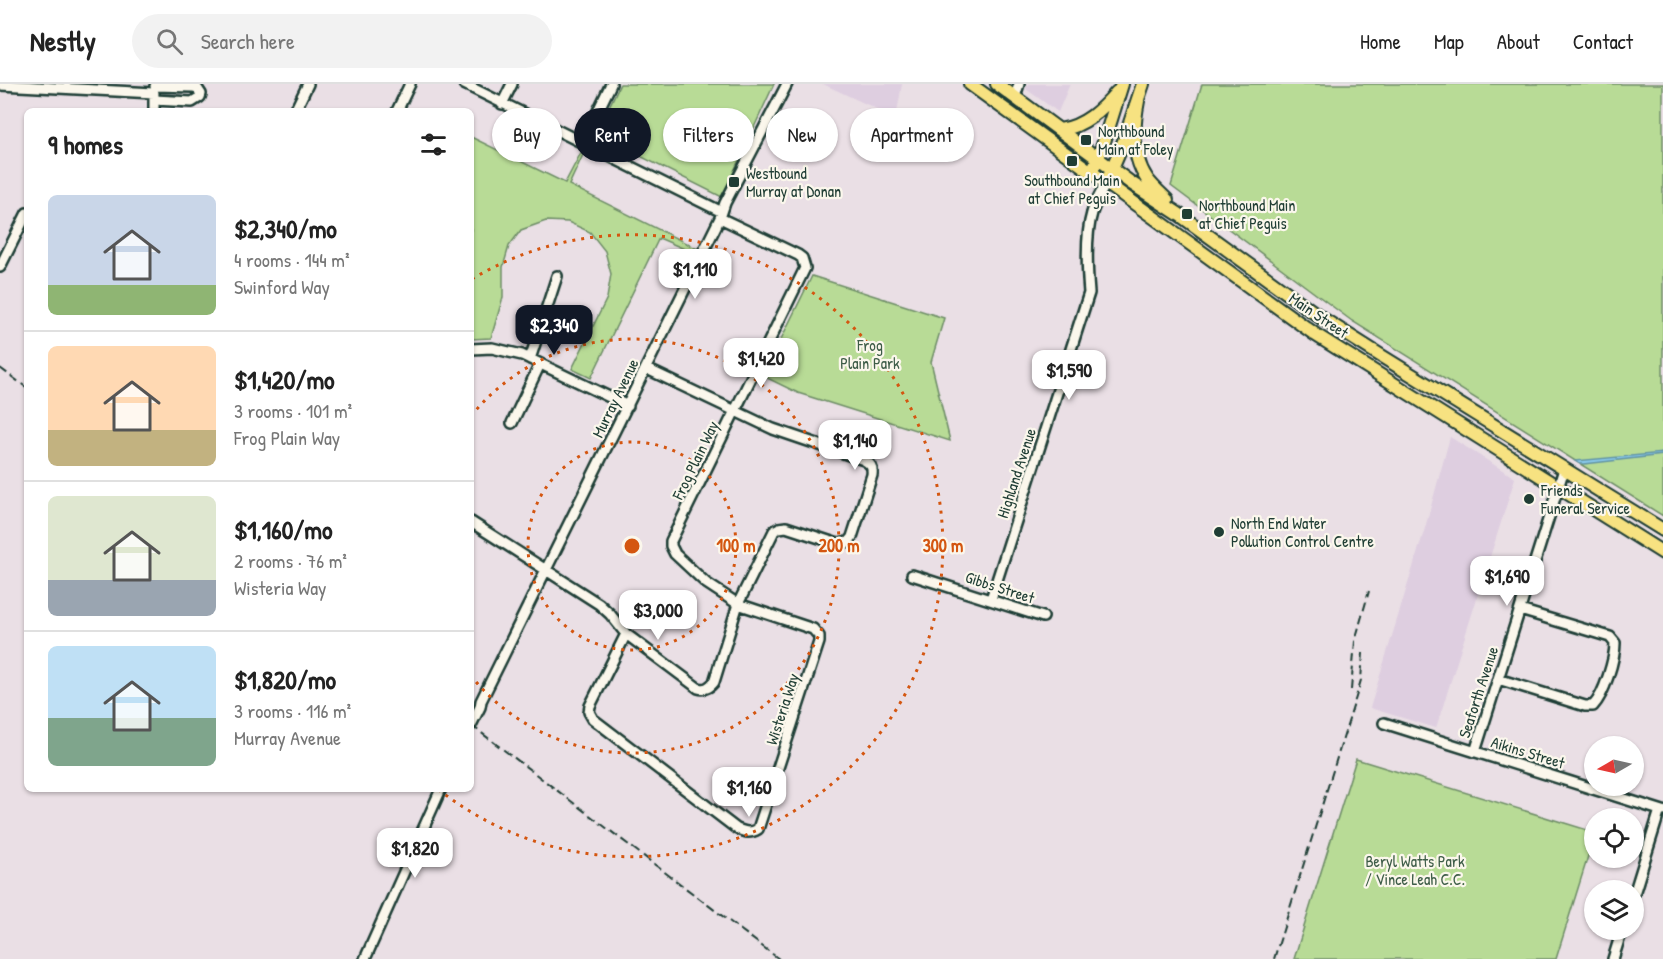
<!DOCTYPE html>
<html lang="en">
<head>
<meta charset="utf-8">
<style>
  body { margin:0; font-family:"Patrick Hand",sans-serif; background:#f2f2f2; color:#222; height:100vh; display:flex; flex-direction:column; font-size:22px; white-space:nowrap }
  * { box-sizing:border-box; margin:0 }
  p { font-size:20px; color:#767676 }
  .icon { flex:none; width:33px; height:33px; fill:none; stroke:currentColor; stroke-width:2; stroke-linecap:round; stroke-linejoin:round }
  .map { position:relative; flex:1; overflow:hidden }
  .sheet { position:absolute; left:24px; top:24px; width:450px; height:684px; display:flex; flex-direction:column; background:#fff; border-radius:9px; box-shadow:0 2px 4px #0004 }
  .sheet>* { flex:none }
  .guide { position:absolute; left:492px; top:24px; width:570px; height:54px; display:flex; gap:12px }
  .needle { width:39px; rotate:261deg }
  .fabs { position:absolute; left:1584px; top:652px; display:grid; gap:12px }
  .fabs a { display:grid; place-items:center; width:60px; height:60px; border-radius:50%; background:#fff; box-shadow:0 2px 4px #0004; font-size:30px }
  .price { position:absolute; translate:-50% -51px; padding:0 14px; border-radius:12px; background:#fff; color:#222; font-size:20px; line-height:39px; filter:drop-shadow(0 2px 3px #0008) }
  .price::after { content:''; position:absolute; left:50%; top:36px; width:18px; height:14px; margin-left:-9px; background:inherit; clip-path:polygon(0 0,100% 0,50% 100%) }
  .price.active { background:#111827; color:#fff }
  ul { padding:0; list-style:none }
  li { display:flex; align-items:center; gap:18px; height:150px; padding:0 24px }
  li+li { border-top:2px solid #e0e0e0 }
  li span { display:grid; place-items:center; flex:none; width:168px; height:120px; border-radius:9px; color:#555 }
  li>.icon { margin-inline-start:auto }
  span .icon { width:72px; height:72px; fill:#fffc; stroke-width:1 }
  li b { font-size:26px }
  h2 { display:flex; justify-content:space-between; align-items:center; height:72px; padding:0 24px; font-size:26px }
  .pill { padding:0 21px; border-radius:27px; background:#fff; box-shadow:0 2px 4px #0004; font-size:21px; line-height:54px }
  .pill.active { background:#111827; color:#fff }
  header { display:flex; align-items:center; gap:36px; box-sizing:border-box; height:84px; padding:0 30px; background:#fff; border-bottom:2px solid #e0e0e0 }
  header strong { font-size:28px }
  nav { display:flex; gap:33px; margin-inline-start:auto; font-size:21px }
  .search { width:420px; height:54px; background:#f2f2f2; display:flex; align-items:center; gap:15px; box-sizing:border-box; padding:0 21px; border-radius:33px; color:#767676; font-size:22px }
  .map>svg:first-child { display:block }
  .built { fill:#decee0 }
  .green { fill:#b8db96; stroke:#6c8c65; stroke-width:1.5 }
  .water { fill:#8bcbec; stroke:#6092a2; stroke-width:1.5 }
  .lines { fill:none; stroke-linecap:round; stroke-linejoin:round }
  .minor-casing { stroke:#1f3d34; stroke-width:14 }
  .major-casing { stroke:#1f3d34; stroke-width:16 }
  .minor { stroke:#fbf7ec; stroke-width:9 }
  .major { stroke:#f7e281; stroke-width:12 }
  .rail { stroke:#1f3d34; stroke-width:2; stroke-dasharray:9 4.5; stroke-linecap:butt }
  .ring { fill:none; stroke:#d45610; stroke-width:3; stroke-dasharray:3 6 }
  .poi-dot { fill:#1f3d34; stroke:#fbf7ec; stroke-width:2 }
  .labels { text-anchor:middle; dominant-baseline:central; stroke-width:4.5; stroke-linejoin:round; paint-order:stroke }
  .poi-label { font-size:16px; fill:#1f3d34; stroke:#fbf7ec; text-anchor:start }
  .street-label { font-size:16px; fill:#1f3d34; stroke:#fbf7ec }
  .park-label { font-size:16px; fill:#3e5d48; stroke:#fbf7ec }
  .centre { fill:#d45610; stroke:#fbf7ec; stroke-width:3 }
  .ring-label { font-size:18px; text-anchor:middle; font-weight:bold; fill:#d45610; stroke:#fbf7ec; stroke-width:4.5; stroke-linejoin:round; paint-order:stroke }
</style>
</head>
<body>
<header>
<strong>Nestly</strong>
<div class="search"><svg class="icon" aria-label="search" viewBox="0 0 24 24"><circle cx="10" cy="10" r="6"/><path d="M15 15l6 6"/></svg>Search here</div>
<nav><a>Home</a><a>Map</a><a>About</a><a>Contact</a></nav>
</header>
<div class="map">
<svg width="1663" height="875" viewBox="0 0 1663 875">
  <rect width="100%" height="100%" fill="#eadfe5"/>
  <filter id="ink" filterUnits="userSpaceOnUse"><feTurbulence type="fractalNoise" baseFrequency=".0167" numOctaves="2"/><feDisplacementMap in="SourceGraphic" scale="12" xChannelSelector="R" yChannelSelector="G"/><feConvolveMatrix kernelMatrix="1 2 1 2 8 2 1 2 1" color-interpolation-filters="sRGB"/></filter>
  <g filter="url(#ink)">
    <path class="built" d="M 823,0 L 902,0 L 896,34 Z
      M 1028,0 L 1070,0 L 1058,28 L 1026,5 Z
      M 1450,353 L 1515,394 L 1436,644 L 1370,624 L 1425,444 Z"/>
    <path class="green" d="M 620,0 L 774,0 L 722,113 L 596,50 Z
      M 1202,0 L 1663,0 L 1663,432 L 1352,237 L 1171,102 Z
      M 471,53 L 565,99 L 585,61 L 587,62 L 569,101 L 698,165 L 696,170 L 659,154 L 591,294 L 572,285 L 607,214 L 611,190 L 605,167 L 590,148 L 568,138 L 546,137 L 521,146 L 509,162 L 503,183 L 503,213 L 491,254 L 471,255 Z
      M 812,192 L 944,234 L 931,278 L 950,357 L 798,309 L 763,292 Z
      M 1356,675 L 1594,748 L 1594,753 L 1556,875 L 1294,875 Z"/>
    <path class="water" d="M 1663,369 L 1663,371 L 1584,380 L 1580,380 L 1575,377 Z"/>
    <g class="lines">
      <defs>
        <path id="minor" d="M 464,0 L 722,128
          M 0,1 L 154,9
          M 1015,13 L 1019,0
          M 154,16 L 192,18 L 200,13 L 201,10 L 197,4 L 193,3 L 155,2
          M 502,20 L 512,0
          M 154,27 L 154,11
          M 295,27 L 308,0
          M 397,27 L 410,0
          M 582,60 L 611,0
          M 0,183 L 27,129
          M 471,265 L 492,264 L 522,271 L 628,322
          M 530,275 L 557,192
          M 512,339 L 540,280
          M 471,438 L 599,520 L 610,530 L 626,550 L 698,604 C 705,606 709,604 714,598 L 738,520 L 774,447 L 779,444 L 786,443 L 838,460 L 848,458 L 852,453 L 872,391 C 873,383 871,380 864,376 L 773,345 L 647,285
          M 912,491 L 1043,533
          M 991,515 L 1089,209 C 1087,185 1085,152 1092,129 C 1095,118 1101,109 1106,99
          M 626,550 L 590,622 L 589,628 L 593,635 L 737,745 C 745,748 750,750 758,745 L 819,558 L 819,552 L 813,545 L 738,520 L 706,499 L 675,470 L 671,462 L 671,457 L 805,184 L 802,174 L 798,171 L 720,134
          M 1498,595 L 1585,622 L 1593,622 C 1604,611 1615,575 1615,559 L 1610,553 L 1520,526
          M 1384,639 L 1663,727
          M 471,641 L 480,623 L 481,617 L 720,134 L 725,119 L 787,0
          M 1475,668 L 1564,385
          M 1634,810 L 1660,726
          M 365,875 L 441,705
          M 1613,875 L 1622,846"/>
        <path id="major" d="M 970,0 L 1316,251 L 1663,469
          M 997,0 L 1131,99 L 1180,131 L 1323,235 L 1383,273 L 1663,446
          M 1138,17 C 1133,42 1132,73 1147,95 C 1153,103 1160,109 1167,116
          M 1060,46 C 1085,42 1101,26 1117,8
          M 1095,81 L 1103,61 L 1122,0
          M 1109,92 L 1124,57 L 1143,0"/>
      </defs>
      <use href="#minor" class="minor-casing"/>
      <use href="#major" class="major-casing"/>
      <use href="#minor" class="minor"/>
      <use href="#major" class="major"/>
      <path class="rail" d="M 0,284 L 27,304
        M 1351,606 L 1355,557 L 1369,507
        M 471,641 L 779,875
        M 1274,875 L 1356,613 L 1361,596 L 1363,569"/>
    </g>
  </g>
  <g class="ring">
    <circle cx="632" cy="462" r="104"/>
    <path d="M471 332A207 207 0 1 1 471 592"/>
    <path d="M472 195A311 311 0 1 1 438 705"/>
  </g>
  <g class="poi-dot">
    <rect x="1080" y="50" width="12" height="12" rx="3"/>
    <rect x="1066" y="71" width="12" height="12" rx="3"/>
    <rect x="728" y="92" width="12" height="12" rx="3"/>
    <rect x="1181" y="124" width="12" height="12" rx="3"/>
    <circle cx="1529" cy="415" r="6"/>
    <circle cx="1219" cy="448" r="6"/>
  </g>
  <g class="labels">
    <g class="poi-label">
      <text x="1098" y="47">Northbound<tspan x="1098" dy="18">Main at Foley</tspan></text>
      <text x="746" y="89">Westbound<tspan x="746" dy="18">Murray at Donan</tspan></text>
      <text x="1072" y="96" text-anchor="middle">Southbound Main<tspan x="1072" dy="18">at Chief Peguis</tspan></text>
      <text x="1199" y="121">Northbound Main<tspan x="1199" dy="18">at Chief Peguis</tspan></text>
      <text x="1541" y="406">Friends<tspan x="1541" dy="18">Funeral Service</tspan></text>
      <text x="1231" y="439">North End Water<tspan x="1231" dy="18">Pollution Control Centre</tspan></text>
    </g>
    <g class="street-label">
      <text transform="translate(1319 231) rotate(34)">Main Street</text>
      <text transform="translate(615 314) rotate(-64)">Murray Avenue</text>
      <text transform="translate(695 376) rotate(-64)">Frog Plain Way</text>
      <text transform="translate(1016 389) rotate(-72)">Highland Avenue</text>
      <text transform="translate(1000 503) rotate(18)">Gibbs Street</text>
      <text transform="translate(1478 608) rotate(-72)">Seaforth Avenue</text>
      <text transform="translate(782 625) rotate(-72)">Wisteria Way</text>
      <text transform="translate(1528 668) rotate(17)">Aikins Street</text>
    </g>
    <g class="park-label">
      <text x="870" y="261">Frog<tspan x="870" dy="18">Plain Park</tspan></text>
      <text x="1415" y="777">Beryl Watts Park<tspan x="1415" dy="18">/ Vince Leah C.C.</tspan></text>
    </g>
  </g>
  <circle cx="632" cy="462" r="9" class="centre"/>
  <g class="ring-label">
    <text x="736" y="468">100 m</text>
    <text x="839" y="468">200 m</text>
    <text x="943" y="468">300 m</text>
  </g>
</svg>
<div class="fabs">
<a><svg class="needle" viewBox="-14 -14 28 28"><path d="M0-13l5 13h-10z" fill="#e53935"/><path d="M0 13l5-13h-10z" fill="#767676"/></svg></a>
<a><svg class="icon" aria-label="locate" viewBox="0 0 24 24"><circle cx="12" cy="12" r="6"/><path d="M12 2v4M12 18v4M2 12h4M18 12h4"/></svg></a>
<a><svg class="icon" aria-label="layers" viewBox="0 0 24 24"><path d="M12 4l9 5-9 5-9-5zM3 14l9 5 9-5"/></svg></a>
</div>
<b class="price" style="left:695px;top:216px">$1,110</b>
<b class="price active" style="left:554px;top:272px">$2,340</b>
<b class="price" style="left:761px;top:305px">$1,420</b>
<b class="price" style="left:1069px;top:317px">$1,590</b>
<b class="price" style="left:855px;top:387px">$1,140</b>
<b class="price" style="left:1507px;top:523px">$1,690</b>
<b class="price" style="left:658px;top:557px">$3,000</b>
<b class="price" style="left:749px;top:734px">$1,160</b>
<b class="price" style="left:415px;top:795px">$1,820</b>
<div class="guide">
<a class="pill">Buy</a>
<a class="pill active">Rent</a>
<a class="pill">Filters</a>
<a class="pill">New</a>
<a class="pill">Apartment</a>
</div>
<section class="sheet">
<h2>9 homes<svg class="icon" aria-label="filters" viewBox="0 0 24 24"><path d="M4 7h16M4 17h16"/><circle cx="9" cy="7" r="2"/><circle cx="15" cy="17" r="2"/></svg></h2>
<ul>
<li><span style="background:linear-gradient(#c9d6e8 75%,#8fb573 0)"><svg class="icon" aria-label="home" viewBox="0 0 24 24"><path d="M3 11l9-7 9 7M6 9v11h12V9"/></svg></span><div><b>$2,340/mo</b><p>4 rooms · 144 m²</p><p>Swinford Way</p></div></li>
<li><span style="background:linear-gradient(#ffd9b3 70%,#c2b280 0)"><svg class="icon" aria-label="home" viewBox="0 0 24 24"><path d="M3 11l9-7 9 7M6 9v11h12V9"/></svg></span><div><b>$1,420/mo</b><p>3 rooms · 101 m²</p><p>Frog Plain Way</p></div></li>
<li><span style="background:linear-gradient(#dfe7d0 70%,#9aa5b1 0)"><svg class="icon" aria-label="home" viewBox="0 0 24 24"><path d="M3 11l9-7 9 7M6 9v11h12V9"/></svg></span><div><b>$1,160/mo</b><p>2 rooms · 76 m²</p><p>Wisteria Way</p></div></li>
<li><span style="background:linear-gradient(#bfe0f5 60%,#7fa58c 0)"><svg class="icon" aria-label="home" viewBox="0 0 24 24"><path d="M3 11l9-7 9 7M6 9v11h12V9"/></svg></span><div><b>$1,820/mo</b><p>3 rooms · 116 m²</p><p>Murray Avenue</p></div></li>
</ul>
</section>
</div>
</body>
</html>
